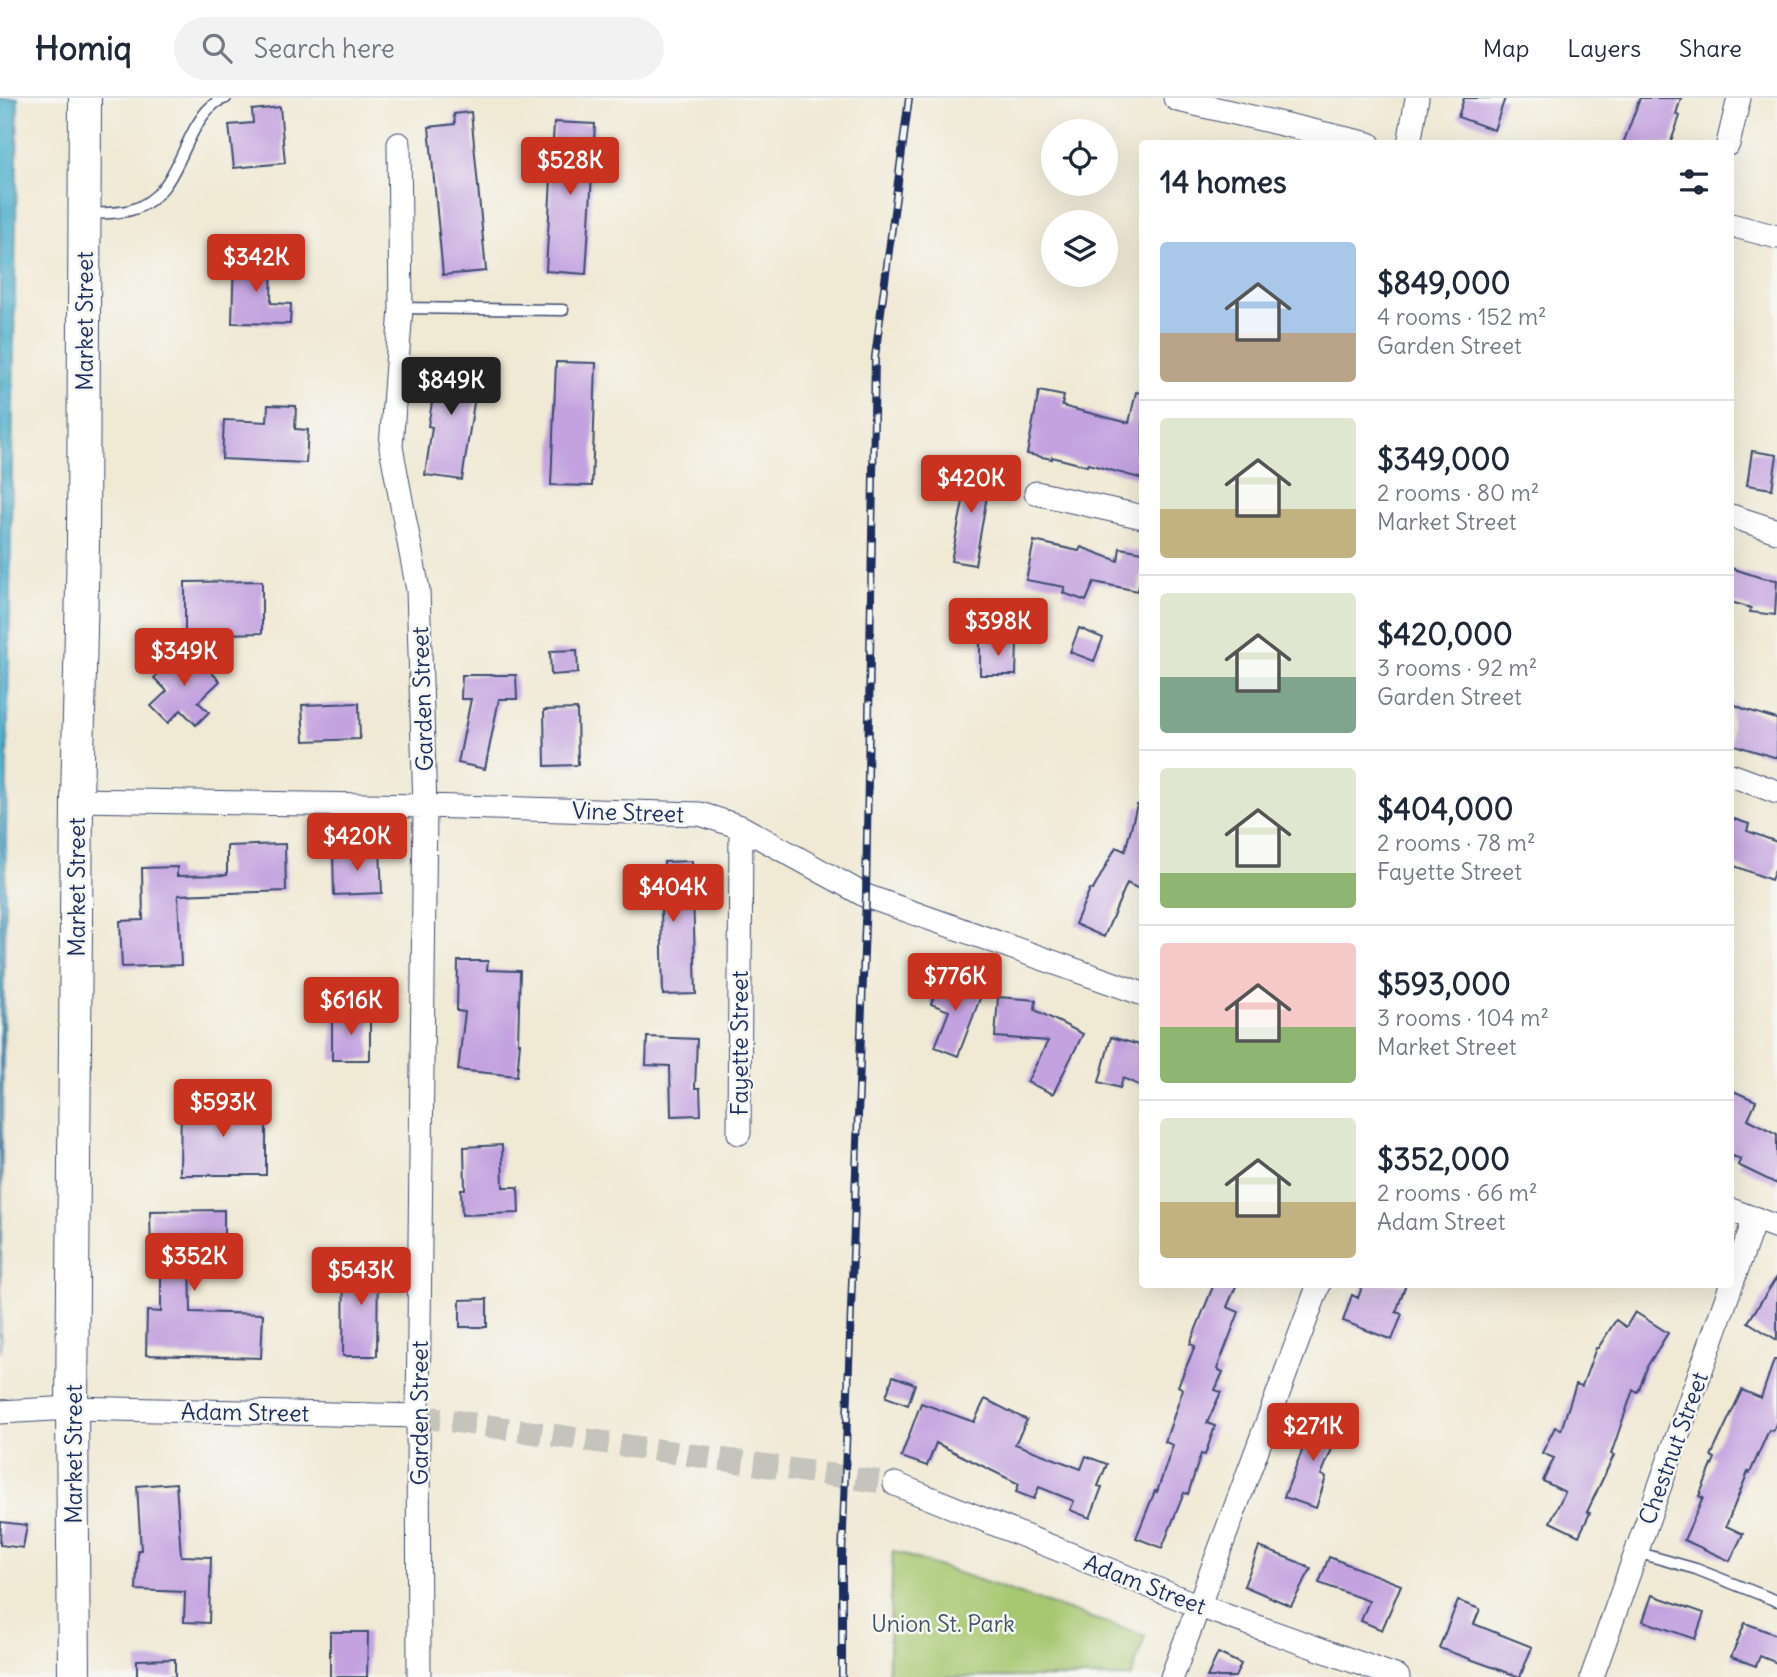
<!DOCTYPE html>
<html lang="en">
<head>
<meta charset="utf-8">
<style>
  body { margin:0; font-family:Delius,sans-serif; background:#f2f2f3; color:#1f2937; height:100vh; display:flex; flex-direction:column; font-size:26px; white-space:nowrap }
  * { box-sizing:border-box; margin:0 }
  p { font-size:23px; color:#747a83 }
  .icon { flex:none; width:38px; height:38px; fill:none; stroke:currentColor; stroke-width:2; stroke-linecap:round; stroke-linejoin:round }
  .map { position:relative; flex:1; overflow:hidden }
  .panel { position:absolute; left:1139px; top:42px; width:595px; height:1148px; display:flex; flex-direction:column; background:#fff; border-radius:7px; box-shadow:0 7px 28px #0002 }
  .panel>* { flex:none }
  .buttons { position:absolute; left:1041px; top:21px; display:grid; gap:14px }
  .buttons a { display:grid; place-items:center; width:77px; height:77px; border-radius:50%; background:#fff; box-shadow:0 7px 28px #0002; font-size:35px }
  .price { position:absolute; translate:-50% -60px; padding:0 16px; border-radius:7px; background:#c8321e; color:#fff; font-size:23px; line-height:46px; filter:drop-shadow(0 2px 4px #0008) }
  .price::after { content:''; position:absolute; left:50%; top:42px; width:21px; height:16px; margin-left:-10px; background:inherit; clip-path:polygon(0 0,100% 0,50% 100%) }
  .price.selected { background:#222; color:#fff }
  ul { padding:0; list-style:none }
  li { display:flex; align-items:center; gap:21px; height:175px; padding:0 21px }
  li+li { border-top:2px solid #e0e1e3 }
  li span { display:grid; place-items:center; flex:none; width:196px; height:140px; border-radius:7px; color:#555 }
  li>.icon { margin-inline-start:auto }
  span .icon { width:84px; height:84px; fill:#fffc; stroke-width:1 }
  li b { font-size:30px }
  h2 { display:flex; justify-content:space-between; align-items:center; height:84px; padding:0 21px; font-size:30px }
  header { display:flex; align-items:center; gap:42px; box-sizing:border-box; height:98px; padding:0 35px; background:#fff; border-bottom:2px solid #e0e1e3 }
  header strong { font-size:33px }
  nav { display:flex; gap:38px; margin-inline-start:auto; font-size:24px }
  .search { width:490px; height:63px; background:#f2f2f3; display:flex; align-items:center; gap:18px; box-sizing:border-box; padding:0 24px; border-radius:38px; color:#747a83; font-size:26px }
  .map>svg:first-child { display:block }
  .green { fill:#a7c871; stroke:#617c68; stroke-width:2 }
  .water { fill:#4badca; stroke:#336e94; stroke-width:2 }
  .building { fill:#c3a2df }
  .lines { fill:none; stroke-linecap:round; stroke-linejoin:round }
  .street-tunnel { stroke:#c5c4bc; stroke-width:23; stroke-dasharray:23 11; stroke-linecap:butt }
  .lane-casing { stroke:#3b4b70; stroke-width:13 }
  .street-casing { stroke:#3b4b70; stroke-width:25 }
  .secondary-casing { stroke:#3b4b70; stroke-width:34 }
  .lane { stroke:#fff; stroke-width:10 }
  .street { stroke:#fff; stroke-width:23 }
  .secondary { stroke:#fff; stroke-width:32 }
  .rail-casing { stroke:#1b2f5e; stroke-width:8 }
  .rail { stroke:#f6f6f2; stroke-width:5; stroke-dasharray:16; stroke-linecap:butt }
  .labels { text-anchor:middle; dominant-baseline:central; stroke-width:5; stroke-linejoin:round; paint-order:stroke }
  .street-label { font-size:23px; fill:#1b2f5e; stroke:#f6f6f2 }
  .park-label { font-size:23px; fill:#3e5563; stroke:#f6f6f2 }
</style>
</head>
<body>
<header>
<strong>Homiq</strong>
<div class="search"><svg class="icon" aria-label="search" viewBox="0 0 24 24"><circle cx="10" cy="10" r="6"/><path d="M15 15l6 6"/></svg>Search here</div>
<nav><a>Map</a><a>Layers</a><a>Share</a></nav>
</header>
<div class="map">
<svg width="1777" height="1579" viewBox="0 0 1777 1579">
  <rect width="100%" height="100%" fill="#f6f6f2"/>
  <filter id="ink" filterUnits="userSpaceOnUse"><feTurbulence type="fractalNoise" baseFrequency=".0143" numOctaves="2"/><feDisplacementMap in="SourceGraphic" scale="14" xChannelSelector="R" yChannelSelector="G"/><feConvolveMatrix kernelMatrix="1 2 1 2 8 2 1 2 1" color-interpolation-filters="sRGB"/></filter>
  <filter id="wash" filterUnits="userSpaceOnUse"><feTurbulence type="fractalNoise" baseFrequency=".00686" numOctaves="4" result="noise"/><feDisplacementMap in="SourceGraphic" scale="28" xChannelSelector="R" yChannelSelector="G"/><feGaussianBlur stdDeviation="1.57" result="paint"/><feColorMatrix in="noise" values="0 0 0 0 0 0 0 0 0 0 0 0 0 0 0 0 0 1.4 0 .05"/><feComposite in="paint" operator="in"/></filter>
  <g filter="url(#wash)">
    <rect width="100%" height="100%" fill="#f0e9d4"/>
    <path class="green" d="M 893,1453 L 1145,1538 L 1131,1579 L 888,1579 Z"/>
    <path class="water" d="M 0,0 L 18,0 L 4,856 L 0,1254 Z"/>
    <g id="blocks">
      <path class="building" d="M 1464,0 L 1505,0 L 1494,32 L 1458,19 Z
        M 1640,0 L 1681,0 L 1676,16 L 1680,18 L 1670,46 L 1623,46 Z
        M 280,9 L 285,65 L 234,70 L 229,27 L 253,25 L 252,12 Z
        M 471,14 L 486,173 L 443,177 L 429,29 L 455,26 L 454,16 Z
        M 554,24 L 595,26 L 586,176 L 546,173 Z
        M 234,159 L 272,160 L 271,205 L 291,206 L 290,226 L 232,225 Z
        M 437,260 L 480,266 L 462,382 L 425,377 L 432,329 L 428,328 L 435,287 L 432,286 Z
        M 556,264 L 596,265 L 592,388 L 551,387 Z
        M 1039,293 L 1064,298 L 1062,308 L 1129,325 L 1136,294 L 1143,295 L 1143,381 L 1088,366 L 1087,368 L 1052,359 L 1052,361 L 1027,356 Z
        M 268,307 L 296,308 L 295,331 L 308,332 L 306,365 L 222,361 L 224,322 L 267,324 Z
        M 1752,353 L 1777,357 L 1772,391 L 1747,387 Z
        M 960,371 L 991,375 L 975,467 L 951,463 L 964,399 L 956,398 Z
        M 1034,443 L 1079,453 L 1081,449 L 1118,463 L 1120,450 L 1143,454 L 1143,468 L 1138,493 L 1094,484 L 1086,503 L 1063,495 L 1065,489 L 1026,482 Z
        M 1731,470 L 1762,480 L 1777,482 L 1775,517 L 1750,514 L 1751,510 L 1731,504 Z
        M 262,483 L 262,535 L 185,537 L 185,484 Z
        M 1079,530 L 1103,540 L 1094,563 L 1070,554 Z
        M 980,543 L 1017,543 L 1016,577 L 980,577 Z
        M 186,549 L 220,583 L 198,604 L 209,614 L 196,627 L 181,612 L 168,625 L 151,608 L 167,593 L 154,580 Z
        M 577,552 L 578,575 L 551,577 L 550,553 Z
        M 462,577 L 516,577 L 517,601 L 499,601 L 485,671 L 458,665 L 471,601 L 461,601 Z
        M 359,605 L 360,641 L 304,643 L 302,607 Z
        M 1731,605 L 1744,611 L 1777,621 L 1777,660 L 1731,646 Z
        M 577,611 L 578,667 L 545,668 L 544,612 Z
        M 1137,707 L 1143,708 L 1143,793 L 1127,785 L 1104,839 L 1075,826 L 1090,791 L 1093,792 L 1116,749 L 1125,753 Z
        M 1731,720 L 1749,726 L 1747,733 L 1777,744 L 1777,767 L 1771,782 L 1735,768 L 1734,771 L 1731,771 Z
        M 285,746 L 286,793 L 178,797 L 181,867 L 122,869 L 120,823 L 143,822 L 142,770 L 177,769 L 177,778 L 227,777 L 227,748 Z
        M 380,753 L 382,795 L 334,797 L 333,755 Z
        M 692,763 L 696,896 L 663,897 L 661,806 L 627,808 L 626,787 L 665,785 L 664,764 Z
        M 458,863 L 488,863 L 487,872 L 520,873 L 518,945 L 520,945 L 517,978 L 458,972 L 465,914 L 457,913 Z
        M 941,879 L 982,895 L 958,958 L 935,949 L 949,913 L 931,906 Z
        M 998,899 L 1036,902 L 1035,912 L 1083,936 L 1053,996 L 1027,984 L 1048,943 L 995,939 Z
        M 342,916 L 370,916 L 370,962 L 332,962 L 332,918 Z
        M 647,939 L 697,941 L 695,990 L 700,990 L 701,1017 L 671,1018 L 670,968 L 646,967 Z
        M 1111,939 L 1143,948 L 1143,989 L 1123,980 L 1120,990 L 1099,984 Z
        M 1731,992 L 1756,1003 L 1748,1021 L 1777,1036 L 1777,1086 L 1738,1067 L 1741,1061 L 1733,1058 L 1731,1063 Z
        M 181,1004 L 266,1005 L 266,1077 L 180,1077 Z
        M 502,1047 L 503,1089 L 518,1089 L 519,1115 L 462,1117 L 461,1091 L 465,1091 L 464,1049 Z
        M 224,1112 L 224,1154 L 190,1154 L 191,1214 L 263,1216 L 261,1260 L 146,1257 L 147,1213 L 161,1214 L 161,1156 L 151,1156 L 150,1113 Z
        M 344,1159 L 378,1159 L 377,1258 L 343,1258 Z
        M 1777,1179 L 1777,1242 L 1748,1224 Z
        M 1214,1186 L 1237,1186 L 1227,1209 L 1239,1214 L 1217,1271 L 1223,1274 L 1215,1292 L 1221,1294 L 1207,1325 L 1215,1328 L 1205,1357 L 1201,1356 L 1188,1396 L 1184,1395 L 1162,1450 L 1136,1440 L 1155,1393 L 1157,1394 L 1173,1347 L 1165,1344 L 1183,1291 L 1178,1288 L 1195,1248 L 1190,1246 Z
        M 1363,1186 L 1406,1186 L 1396,1214 L 1402,1216 L 1392,1242 L 1343,1223 L 1352,1197 L 1358,1200 Z
        M 487,1201 L 487,1229 L 460,1229 L 460,1202 Z
        M 1635,1214 L 1668,1235 L 1648,1267 L 1638,1294 L 1633,1292 L 1611,1356 L 1614,1357 L 1587,1414 L 1590,1415 L 1579,1438 L 1550,1424 L 1565,1394 L 1543,1383 L 1554,1360 L 1542,1355 L 1555,1329 L 1561,1332 L 1576,1286 L 1582,1288 L 1596,1250 L 1598,1250 L 1616,1222 L 1626,1229 Z
        M 1774,1262 L 1777,1262 L 1777,1323 L 1773,1333 L 1769,1332 L 1750,1375 L 1748,1374 L 1726,1428 L 1743,1436 L 1730,1463 L 1684,1442 L 1703,1400 L 1699,1398 L 1715,1360 L 1711,1358 L 1742,1292 L 1761,1300 Z
        M 893,1278 L 915,1286 L 908,1307 L 886,1299 Z
        M 985,1301 L 1027,1322 L 1015,1346 L 1081,1371 L 1086,1358 L 1107,1366 L 1098,1388 L 1102,1389 L 1090,1420 L 1070,1412 L 1074,1403 L 1039,1389 L 1034,1401 L 1016,1394 L 1019,1386 L 936,1345 L 927,1368 L 901,1359 L 921,1305 L 974,1324 Z
        M 1316,1317 L 1342,1327 L 1321,1377 L 1326,1379 L 1316,1410 L 1284,1399 Z
        M 176,1385 L 181,1458 L 211,1459 L 209,1525 L 184,1524 L 185,1494 L 136,1492 L 138,1452 L 141,1452 L 137,1388 Z
        M 1,1424 L 27,1427 L 23,1450 L 0,1447 Z
        M 1259,1449 L 1298,1464 L 1311,1471 L 1291,1508 L 1244,1488 Z
        M 1329,1459 L 1401,1487 L 1382,1532 L 1361,1523 L 1369,1503 L 1319,1485 Z
        M 1652,1497 L 1704,1515 L 1695,1541 L 1643,1523 Z
        M 1458,1503 L 1480,1511 L 1474,1526 L 1532,1549 L 1520,1579 L 1439,1550 Z
        M 1745,1525 L 1777,1537 L 1777,1565 L 1760,1558 L 1756,1568 L 1731,1559 Z
        M 330,1534 L 368,1534 L 367,1579 L 330,1579 Z
        M 1218,1555 L 1241,1566 L 1235,1579 L 1207,1579 Z
        M 175,1561 L 175,1579 L 137,1579 L 137,1562 Z"/>
    </g>
  </g>
  <g filter="url(#ink)">
    <use href="#blocks" fill-opacity="0" stroke="#3b4b70" stroke-width="2"/>
    <g class="lines">
      <path class="street-tunnel" d="M 418,1318 L 895,1386"/>
      <defs>
        <path id="lane" d="M 87,116 C 102,115 117,116 131,112 C 172,100 178,57 198,25 C 202,19 206,12 212,8 C 215,4 221,2 226,0
          M 401,210 L 563,212
          M 1636,1454 L 1696,1471 L 1777,1503"/>
        <path id="street" d="M 1175,0 L 1178,2 L 1369,46
          M 399,46 L 401,210 L 391,349 L 418,492 L 425,708 L 418,1318 L 419,1579
          M 1409,46 L 1417,0
          M 1728,46 L 1739,0
          M 1731,127 L 1777,139
          M 1036,395 L 1143,419
          M 1731,418 L 1777,433
          M 1731,677 L 1777,694
          M 77,702 L 425,708 L 700,716 L 741,729 L 866,798 L 1143,896
          M 739,1035 L 741,729
          M 1731,1112 L 1777,1129
          M 0,1314 L 72,1310 L 418,1318
          M 895,1386 L 1199,1508 L 1398,1579
          M 1172,1579 L 1319,1186
          M 1592,1579 L 1755,1120"/>
        <path id="secondary" d="M 74,1579 L 72,1310 L 77,702 L 83,445 L 85,0"/>
      </defs>
      <use href="#lane" class="lane-casing"/>
      <use href="#street" class="street-casing"/>
      <use href="#secondary" class="secondary-casing"/>
      <use href="#lane" class="lane"/>
      <use href="#street" class="street"/>
      <use href="#secondary" class="secondary"/>
      <defs>
        <path id="rail" d="M 842,1579 L 842,1459 L 866,798 L 875,259 L 909,0"/>
      </defs>
      <use href="#rail" class="rail-casing"/>
      <use href="#rail" class="rail"/>
    </g>
  </g>
  <g class="labels">
    <g class="street-label">
      <text transform="translate(84 223) rotate(-90)">Market Street</text>
      <text transform="translate(422 601) rotate(-92)">Garden Street</text>
      <text transform="translate(628 714) rotate(2)">Vine Street</text>
      <text transform="translate(76 789) rotate(-90)">Market Street</text>
      <text transform="translate(739 945) rotate(-90)">Fayette Street</text>
      <text transform="translate(245 1314) rotate(1)">Adam Street</text>
      <text transform="translate(419 1315) rotate(-90)">Garden Street</text>
      <text transform="translate(1673 1350) rotate(-70)">Chestnut Street</text>
      <text transform="translate(73 1356) rotate(-90)">Market Street</text>
      <text transform="translate(1145 1486) rotate(21)">Adam Street</text>
    </g>
    <g class="park-label">
      <text x="943" y="1525">Union St. Park</text>
    </g>
  </g>
</svg>
<div class="buttons">
<a><svg class="icon" aria-label="locate" viewBox="0 0 24 24"><circle cx="12" cy="12" r="6"/><path d="M12 2v4M12 18v4M2 12h4M18 12h4"/></svg></a>
<a><svg class="icon" aria-label="layers" viewBox="0 0 24 24"><path d="M12 4l9 5-9 5-9-5zM3 14l9 5 9-5"/></svg></a>
</div>
<b class="price" style="left:570px;top:99px">$528K</b>
<b class="price" style="left:256px;top:196px">$342K</b>
<b class="price selected" style="left:451px;top:319px">$849K</b>
<b class="price" style="left:971px;top:417px">$420K</b>
<b class="price" style="left:998px;top:560px">$398K</b>
<b class="price" style="left:184px;top:590px">$349K</b>
<b class="price" style="left:357px;top:775px">$420K</b>
<b class="price" style="left:673px;top:826px">$404K</b>
<b class="price" style="left:955px;top:915px">$776K</b>
<b class="price" style="left:351px;top:939px">$616K</b>
<b class="price" style="left:223px;top:1041px">$593K</b>
<b class="price" style="left:194px;top:1195px">$352K</b>
<b class="price" style="left:361px;top:1209px">$543K</b>
<b class="price" style="left:1313px;top:1365px">$271K</b>
<section class="panel">
<h2>14 homes<svg class="icon" aria-label="filters" viewBox="0 0 24 24"><path d="M4 7h16M4 17h16"/><circle cx="9" cy="7" r="2"/><circle cx="15" cy="17" r="2"/></svg></h2>
<ul>
<li><span style="background:linear-gradient(#a9c7e8 65%,#b9a48a 0)"><svg class="icon" aria-label="home" viewBox="0 0 24 24"><path d="M3 11l9-7 9 7M6 9v11h12V9"/></svg></span><div><b>$849,000</b><p>4 rooms · 152 m²</p><p>Garden Street</p></div></li>
<li><span style="background:linear-gradient(#dfe7d0 65%,#c2b280 0)"><svg class="icon" aria-label="home" viewBox="0 0 24 24"><path d="M3 11l9-7 9 7M6 9v11h12V9"/></svg></span><div><b>$349,000</b><p>2 rooms · 80 m²</p><p>Market Street</p></div></li>
<li><span style="background:linear-gradient(#dfe7d0 60%,#7fa58c 0)"><svg class="icon" aria-label="home" viewBox="0 0 24 24"><path d="M3 11l9-7 9 7M6 9v11h12V9"/></svg></span><div><b>$420,000</b><p>3 rooms · 92 m²</p><p>Garden Street</p></div></li>
<li><span style="background:linear-gradient(#dfe7d0 75%,#8fb573 0)"><svg class="icon" aria-label="home" viewBox="0 0 24 24"><path d="M3 11l9-7 9 7M6 9v11h12V9"/></svg></span><div><b>$404,000</b><p>2 rooms · 78 m²</p><p>Fayette Street</p></div></li>
<li><span style="background:linear-gradient(#f6c9c9 60%,#8fb573 0)"><svg class="icon" aria-label="home" viewBox="0 0 24 24"><path d="M3 11l9-7 9 7M6 9v11h12V9"/></svg></span><div><b>$593,000</b><p>3 rooms · 104 m²</p><p>Market Street</p></div></li>
<li><span style="background:linear-gradient(#dfe7d0 60%,#c2b280 0)"><svg class="icon" aria-label="home" viewBox="0 0 24 24"><path d="M3 11l9-7 9 7M6 9v11h12V9"/></svg></span><div><b>$352,000</b><p>2 rooms · 66 m²</p><p>Adam Street</p></div></li>
</ul>
</section>
</div>
</body>
</html>
